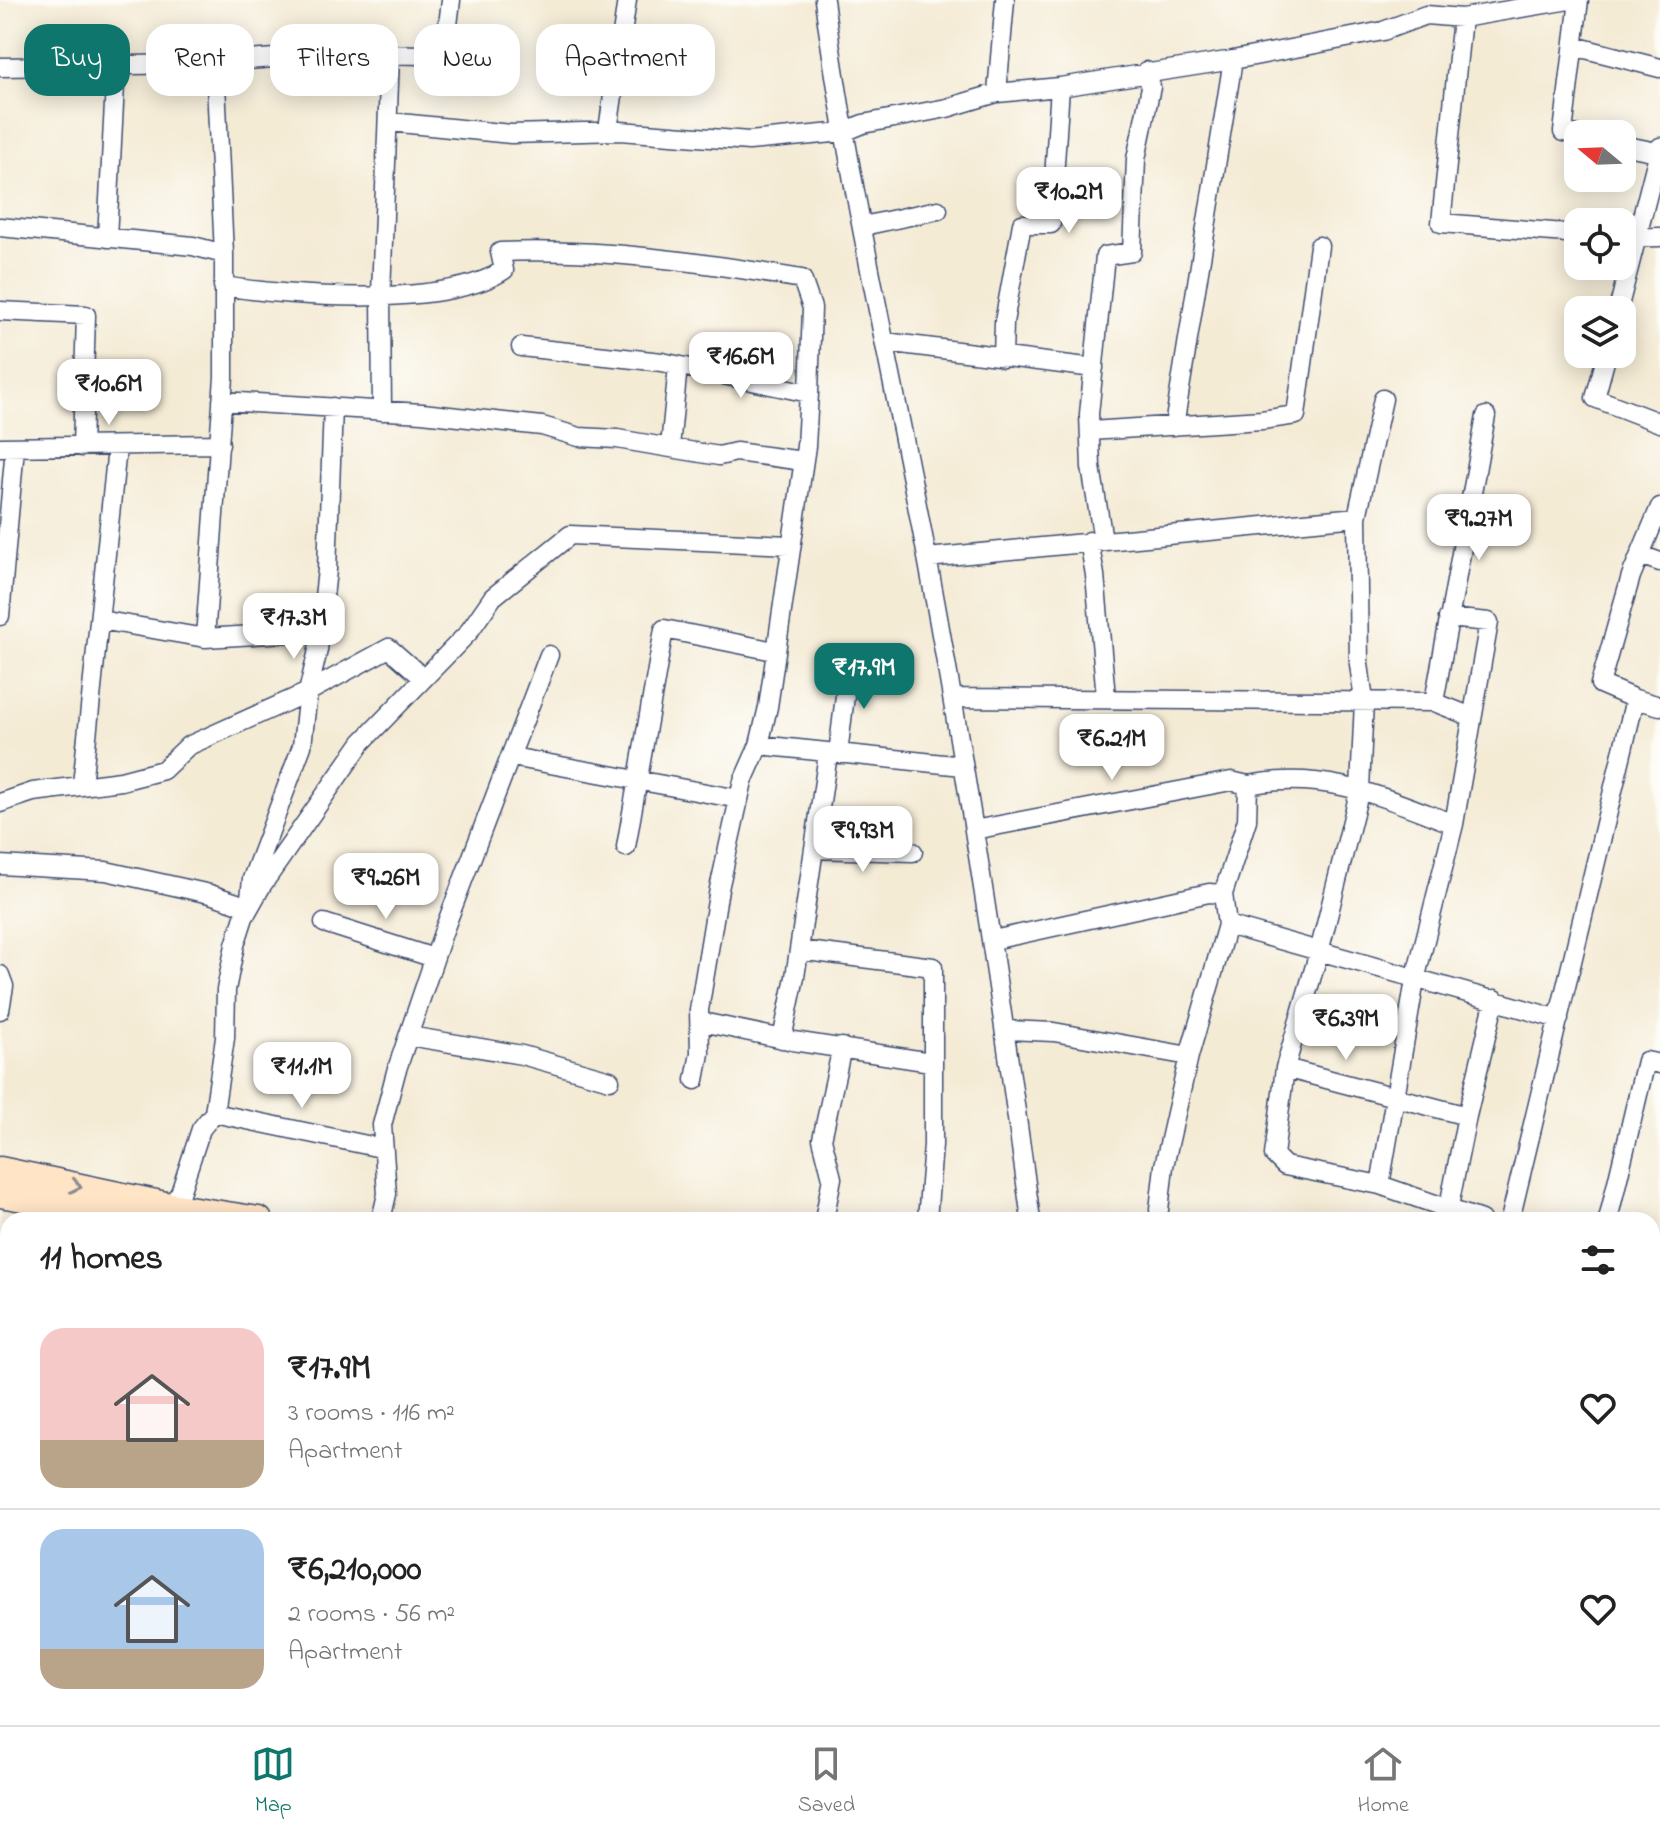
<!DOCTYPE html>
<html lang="en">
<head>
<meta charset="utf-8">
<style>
  body { margin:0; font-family:"Indie Flower",sans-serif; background:#f6f6f6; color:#222; height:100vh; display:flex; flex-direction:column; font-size:30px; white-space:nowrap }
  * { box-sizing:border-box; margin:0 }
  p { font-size:26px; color:#767676 }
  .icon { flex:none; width:44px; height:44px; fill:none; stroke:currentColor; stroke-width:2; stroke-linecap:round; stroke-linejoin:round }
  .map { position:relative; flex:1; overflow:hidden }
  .drawer { position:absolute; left:0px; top:1212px; width:1660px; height:514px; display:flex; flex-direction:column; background:#fff; border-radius:24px 24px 0 0; box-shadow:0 4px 20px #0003 }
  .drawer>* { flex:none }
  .banner { position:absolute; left:24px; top:24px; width:800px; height:72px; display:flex; gap:16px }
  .needle { width:52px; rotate:289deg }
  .controls { position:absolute; left:1564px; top:120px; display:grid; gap:16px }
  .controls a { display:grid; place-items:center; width:72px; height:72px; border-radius:16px; background:#fff; box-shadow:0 4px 20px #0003; font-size:40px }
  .price { position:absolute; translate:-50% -68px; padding:0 18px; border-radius:16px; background:#fff; color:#222; font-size:26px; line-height:52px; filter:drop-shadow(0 2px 4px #0008) }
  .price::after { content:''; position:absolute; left:50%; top:48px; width:24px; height:18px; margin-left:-12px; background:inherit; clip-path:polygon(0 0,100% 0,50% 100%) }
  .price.on { background:#0f766e; color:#fff }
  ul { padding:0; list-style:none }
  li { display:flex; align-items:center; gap:24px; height:200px; padding:0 40px }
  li+li { border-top:2px solid #e0e0e0 }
  li span { display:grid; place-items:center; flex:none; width:224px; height:160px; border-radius:24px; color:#555 }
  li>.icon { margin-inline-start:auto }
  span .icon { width:96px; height:96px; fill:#fffc; stroke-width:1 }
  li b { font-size:34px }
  h2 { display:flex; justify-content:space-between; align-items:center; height:96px; padding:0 40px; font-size:34px }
  .pill { padding:0 28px; border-radius:24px; background:#fff; box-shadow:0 4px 20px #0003; font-size:28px; line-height:72px }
  .pill.on { background:#0f766e; color:#fff }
  .menu { display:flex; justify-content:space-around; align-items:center; height:112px; border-top:2px solid #e0e0e0; background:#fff; font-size:22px; color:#767676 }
  .menu a { display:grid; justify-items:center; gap:4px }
  .menu .on { color:#0f766e }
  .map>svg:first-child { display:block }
  .water { fill:#61c7de; stroke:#3e7b9e; stroke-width:2 }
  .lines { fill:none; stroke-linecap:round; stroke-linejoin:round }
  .minor-casing { stroke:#3c4b70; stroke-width:21 }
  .secondary-casing { stroke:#3c4b70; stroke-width:29 }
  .minor { stroke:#fff; stroke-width:18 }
  .secondary { stroke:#ffe4c6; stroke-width:26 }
  .oneway { stroke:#8d8a92 }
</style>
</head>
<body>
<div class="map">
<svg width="1660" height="1725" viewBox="0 0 1660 1725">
  <rect width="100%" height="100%" fill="#fdfcf7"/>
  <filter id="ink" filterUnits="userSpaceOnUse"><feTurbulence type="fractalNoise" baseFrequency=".0125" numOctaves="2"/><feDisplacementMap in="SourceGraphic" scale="16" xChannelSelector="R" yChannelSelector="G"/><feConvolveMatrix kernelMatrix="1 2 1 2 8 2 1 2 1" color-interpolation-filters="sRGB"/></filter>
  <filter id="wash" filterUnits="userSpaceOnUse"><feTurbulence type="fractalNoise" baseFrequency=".006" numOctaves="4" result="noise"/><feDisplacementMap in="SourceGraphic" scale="32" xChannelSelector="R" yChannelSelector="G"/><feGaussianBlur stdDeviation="1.8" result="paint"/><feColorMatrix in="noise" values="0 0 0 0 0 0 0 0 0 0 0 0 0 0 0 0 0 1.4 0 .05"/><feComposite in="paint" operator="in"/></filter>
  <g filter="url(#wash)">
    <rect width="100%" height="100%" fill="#f4ebd5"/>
    <path class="water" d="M 1659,1599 L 1660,1667 L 1652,1669 L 1652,1604 Z
      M 1652,1689 L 1660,1695 L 1660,1725 L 1634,1725 L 1630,1718 L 1652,1718 Z
      M 1274,1718 L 1453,1718 L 1453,1725 L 1276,1725 Z"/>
  </g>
  <g filter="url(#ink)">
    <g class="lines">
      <defs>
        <path id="minor" d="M 824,0 C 849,187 892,371 927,557 C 968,777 1001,998 1031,1220
          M 1462,18 L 1441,223 L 1578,234
          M 1574,46 L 1660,68
          M 0,67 L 196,64 L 339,53 L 421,55 L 444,59 L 451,0
          M 997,93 L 1005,0
          M 390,122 L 511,134 L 620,131 L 749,141 L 844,132 L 863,124 L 947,108 L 997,93 L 1060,87 L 1233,60 L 1383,31 L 1426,15 L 1462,18 L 1569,0
          M 608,130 L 627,0
          M 1578,135 L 1563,132 L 1579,0
          M 1622,145 L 1657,152
          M 863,226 L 938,210
          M 0,227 L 193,246 L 224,254
          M 107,238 L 116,65
          M 1622,238 L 1660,237
          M 223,286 C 291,297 447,308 504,270 L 500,252 C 602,248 702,262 802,279 L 812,308 L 809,393 L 662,362 L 521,347
          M 1618,310 L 1660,147
          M 0,311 L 86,315 L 82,447
          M 885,342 L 1094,368
          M 1607,354 L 1595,398 L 1660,423
          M 1003,358 L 1004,322 L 1022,224 L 1051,224 L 1060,87
          M 1383,399 L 1357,517 L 1359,664 L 1364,701 L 1360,789 L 1319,952 L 1285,1068 L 1274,1155 L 1285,1166 L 1380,1185 L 1481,1220
          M 222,401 L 422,413 L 542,426 L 579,437 L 617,439 L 719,456 L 736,452 L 803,461
          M 382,411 L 381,294 L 390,56
          M 1174,426 L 1233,60
          M 1090,431 L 1262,420 L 1296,415 L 1319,246
          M 0,447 L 220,444
          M 670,447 L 678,366
          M 1103,540 L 1091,467 L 1089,414 L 1105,256 L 1132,252 L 1136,159 L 1151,87 L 1146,71
          M 1089,541 L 1095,575 L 1106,697
          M 1640,555 L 1660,562
          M 927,558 L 1357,517
          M 0,616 L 15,447
          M 100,620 L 205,638 L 321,631
          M 205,638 L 224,377 L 224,254 L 215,63
          M 952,698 L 1434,702 L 1472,717
          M 1635,699 L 1660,706
          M 1434,702 L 1486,416
          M 759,745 L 963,766
          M 838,754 L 849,662
          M 512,757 L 739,799
          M 82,785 L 117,448
          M 0,803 L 33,792 L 121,781 L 163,770 L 188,746 L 308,692 L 389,648 L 422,677
          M 974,830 L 1231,781 L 1248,785
          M 626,847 L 664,629 L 774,651
          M 814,849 L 913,852
          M 0,865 L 106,871 L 210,894 L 249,907 L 252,879 L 302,746 L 308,692 L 318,650 L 327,570 L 333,407
          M 324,923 L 434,958
          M 1227,925 L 1559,1019
          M 993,940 L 1209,893 L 1223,894
          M 799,950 L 933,967 L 933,1145 L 927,1220
          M 0,975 L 4,986 L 0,1010
          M 702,1022 L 793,1041 L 931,1062
          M 1006,1030 L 1054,1032 L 1189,1056
          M 409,1036 L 522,1055 L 610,1080
          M 782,1039 L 795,977 L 828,754
          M 1285,1068 L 1467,1116 L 1495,999
          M 695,1080 L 700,1053 L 699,1010 L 719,889 L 743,781 L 759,745 L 768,707 L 806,446 L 809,393
          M 214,1113 L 381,1148
          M 1380,1185 L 1415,980 L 1454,824 L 1489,622 L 1448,618
          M 170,1206 L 180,1193 L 201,1129 L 214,1113 L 225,1038 L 226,990 L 235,945 L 244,917 L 262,885 L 362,742 L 468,633 L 493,597 L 570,535 L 789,545
          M 1159,1210 L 1164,1166 L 1189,1056 L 1227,925 L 1223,894 L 1247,820 L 1248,785 C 1326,770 1382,797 1454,824
          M 1448,1211 L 1467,1116
          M 381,1220 L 387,1194 L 382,1125 L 396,1072 L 444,930 L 549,655
          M 824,1220 L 832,1178 L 822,1139 L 842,1047
          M 1510,1220 L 1635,699 L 1600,684 L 1631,576 L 1660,507
          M 1608,1220 L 1646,1061 L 1660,1064
          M 0,1283 L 8,1284
          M 0,1393 L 0,1407
          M 0,1638 L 5,1637 L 8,1622
          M 220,1718 L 223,1725
          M 940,1718 L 941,1725
          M 803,1725 L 803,1718
          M 1096,1725 L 1097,1718
          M 1503,1725 L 1503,1718"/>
        <path id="secondary" d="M 0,1170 L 170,1206 L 259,1220
          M 0,1194 L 149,1220
          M 1652,1429 L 1660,1431
          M 1652,1459 L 1660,1460"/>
      </defs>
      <use href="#minor" class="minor-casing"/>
      <use href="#secondary" class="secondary-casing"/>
      <use href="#minor" class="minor"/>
      <use href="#secondary" class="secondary"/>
    </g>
    <defs><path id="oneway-chevron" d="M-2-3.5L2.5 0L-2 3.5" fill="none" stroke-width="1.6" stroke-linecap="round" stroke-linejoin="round" transform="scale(2)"/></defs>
    <use class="oneway" href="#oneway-chevron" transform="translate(76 1186) rotate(12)"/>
  </g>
</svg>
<div class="controls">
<a><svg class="needle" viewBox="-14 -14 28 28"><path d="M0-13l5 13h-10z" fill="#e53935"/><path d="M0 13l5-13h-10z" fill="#767676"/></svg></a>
<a><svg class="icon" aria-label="locate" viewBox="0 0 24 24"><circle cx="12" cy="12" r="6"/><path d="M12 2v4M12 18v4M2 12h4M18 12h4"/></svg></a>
<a><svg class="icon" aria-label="layers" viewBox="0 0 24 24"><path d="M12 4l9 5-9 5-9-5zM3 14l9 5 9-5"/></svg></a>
</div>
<b class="price" style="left:1069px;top:235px">₹10.2M</b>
<b class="price" style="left:741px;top:400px">₹16.6M</b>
<b class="price" style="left:109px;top:427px">₹10.6M</b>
<b class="price" style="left:1479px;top:562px">₹9.27M</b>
<b class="price" style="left:294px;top:661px">₹17.3M</b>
<b class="price on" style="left:864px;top:711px">₹17.9M</b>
<b class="price" style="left:1112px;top:782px">₹6.21M</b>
<b class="price" style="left:863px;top:874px">₹9.93M</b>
<b class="price" style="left:386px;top:921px">₹9.26M</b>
<b class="price" style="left:1346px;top:1062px">₹6.39M</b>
<b class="price" style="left:302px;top:1110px">₹11.1M</b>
<div class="banner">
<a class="pill on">Buy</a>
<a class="pill">Rent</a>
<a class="pill">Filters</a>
<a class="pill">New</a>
<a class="pill">Apartment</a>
</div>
<section class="drawer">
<h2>11 homes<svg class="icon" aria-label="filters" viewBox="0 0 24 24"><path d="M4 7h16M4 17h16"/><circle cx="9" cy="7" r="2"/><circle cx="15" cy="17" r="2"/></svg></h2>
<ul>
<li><span style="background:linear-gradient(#f6c9c9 70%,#b9a48a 0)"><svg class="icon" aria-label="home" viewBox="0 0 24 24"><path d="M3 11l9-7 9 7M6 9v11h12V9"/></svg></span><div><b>₹17.9M</b><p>3 rooms · 116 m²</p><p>Apartment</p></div><svg class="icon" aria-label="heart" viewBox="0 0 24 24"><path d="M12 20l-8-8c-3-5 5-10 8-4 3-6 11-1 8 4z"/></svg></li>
<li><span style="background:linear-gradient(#a9c7e8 75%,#b9a48a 0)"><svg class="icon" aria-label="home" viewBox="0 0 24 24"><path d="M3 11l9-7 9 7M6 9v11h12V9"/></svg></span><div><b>₹6,210,000</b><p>2 rooms · 56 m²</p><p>Apartment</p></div><svg class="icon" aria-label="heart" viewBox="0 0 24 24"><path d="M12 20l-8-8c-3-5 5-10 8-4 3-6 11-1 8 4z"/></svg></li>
</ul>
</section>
</div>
<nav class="menu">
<a class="on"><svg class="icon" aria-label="map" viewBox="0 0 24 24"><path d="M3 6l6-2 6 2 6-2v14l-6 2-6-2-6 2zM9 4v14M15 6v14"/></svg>Map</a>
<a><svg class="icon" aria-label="saved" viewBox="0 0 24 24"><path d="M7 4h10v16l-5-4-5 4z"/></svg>Saved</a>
<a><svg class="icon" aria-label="home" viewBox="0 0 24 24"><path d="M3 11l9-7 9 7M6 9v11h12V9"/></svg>Home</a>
</nav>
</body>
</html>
